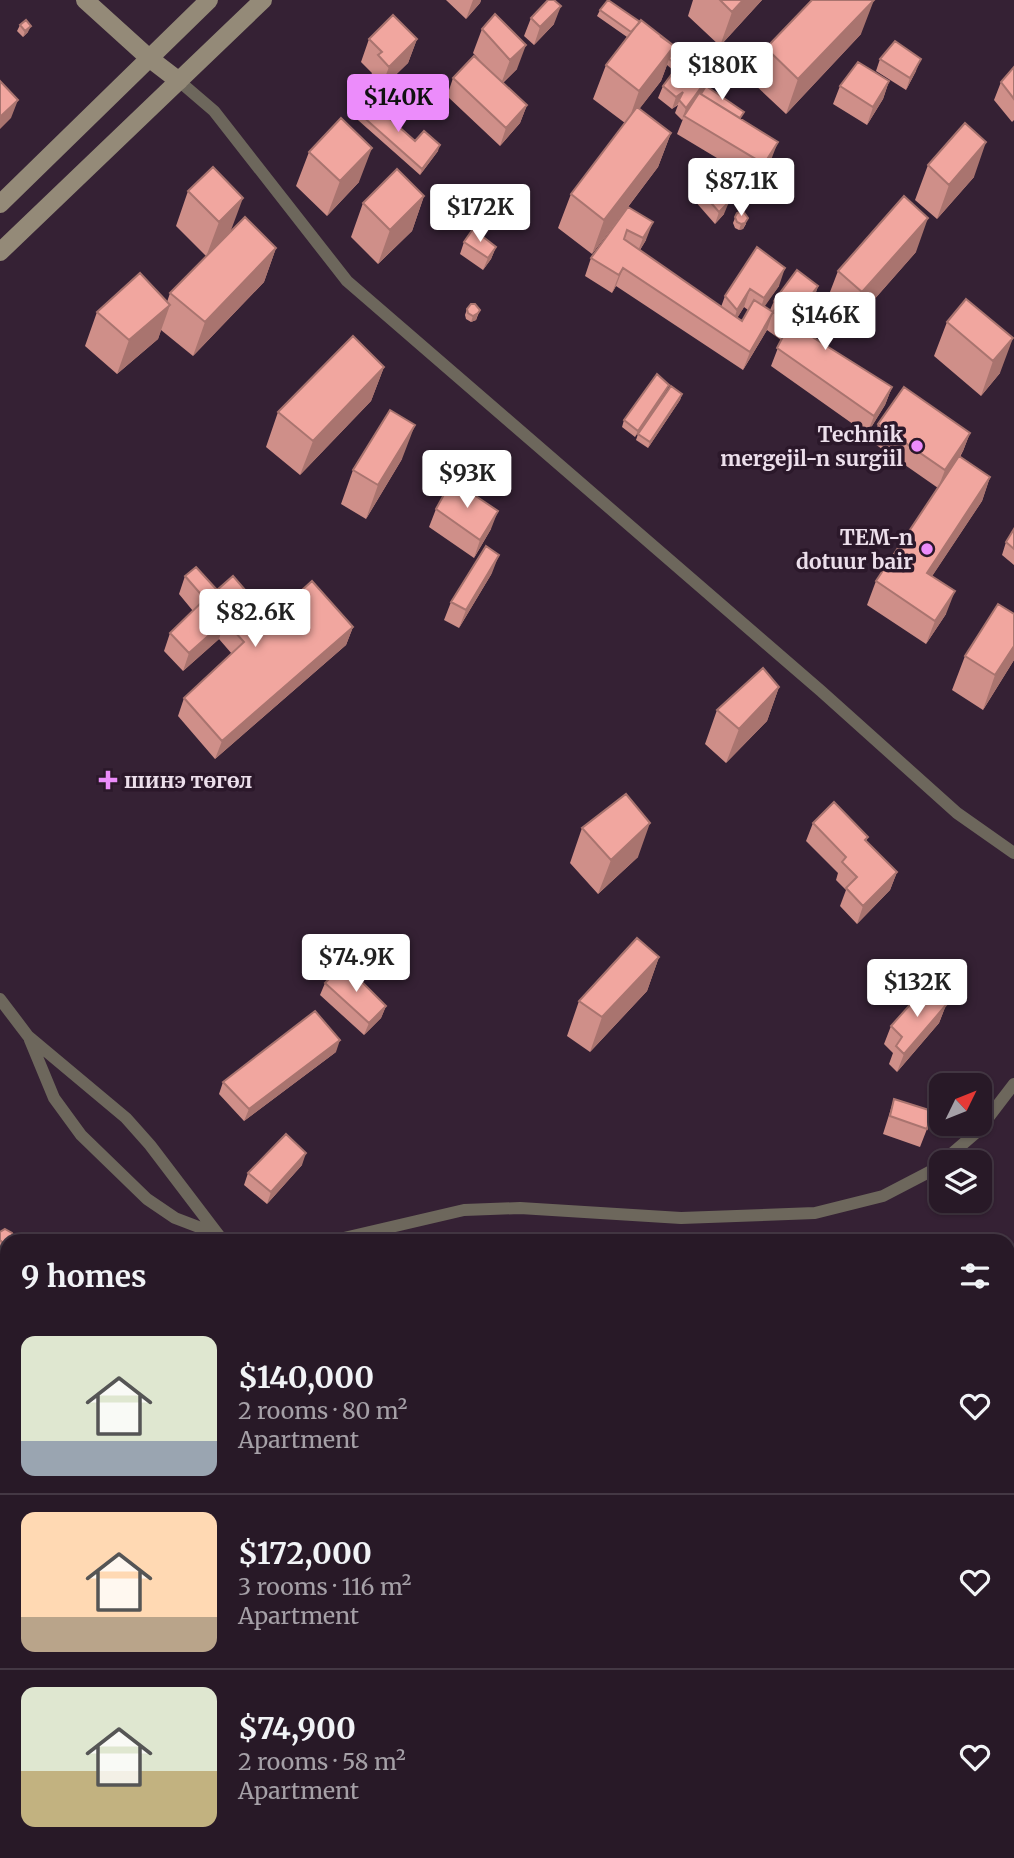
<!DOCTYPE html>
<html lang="en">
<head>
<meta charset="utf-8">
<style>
  body { margin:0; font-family:Merriweather,serif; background:#342633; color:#f1f3f6; height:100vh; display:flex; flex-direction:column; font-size:26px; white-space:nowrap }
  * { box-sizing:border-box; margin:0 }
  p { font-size:23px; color:#a5a0a7 }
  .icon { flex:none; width:38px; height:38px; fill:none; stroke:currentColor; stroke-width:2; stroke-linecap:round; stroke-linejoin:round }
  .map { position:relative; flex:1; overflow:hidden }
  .panel { position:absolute; left:0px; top:1234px; width:1015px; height:625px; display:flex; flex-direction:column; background:#281927; border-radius:21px 21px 0 0; box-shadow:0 2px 5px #0004,0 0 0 2px #443844 }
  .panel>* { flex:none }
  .needle { width:46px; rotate:47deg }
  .tools { position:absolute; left:929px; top:1073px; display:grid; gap:14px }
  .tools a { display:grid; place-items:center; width:63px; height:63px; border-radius:14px; background:#281927; box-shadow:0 2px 5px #0004,0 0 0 2px #443844; font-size:35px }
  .price { position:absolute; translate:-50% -60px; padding:0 16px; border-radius:7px; background:#fff; color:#222; font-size:23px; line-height:46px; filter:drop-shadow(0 2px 4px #0008) }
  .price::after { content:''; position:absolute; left:50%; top:42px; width:21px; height:16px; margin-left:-10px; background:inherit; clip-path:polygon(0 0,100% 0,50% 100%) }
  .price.active { background:#ec8cfb; color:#111 }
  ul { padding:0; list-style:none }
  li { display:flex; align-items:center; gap:21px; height:175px; padding:0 21px }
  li+li { border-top:2px solid #443844 }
  li span { display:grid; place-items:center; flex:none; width:196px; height:140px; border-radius:14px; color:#555 }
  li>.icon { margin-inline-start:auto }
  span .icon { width:84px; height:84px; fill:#fffc; stroke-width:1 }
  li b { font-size:30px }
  h2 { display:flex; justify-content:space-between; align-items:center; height:84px; padding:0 21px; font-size:30px }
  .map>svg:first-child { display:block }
  .green { fill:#1f3e23 }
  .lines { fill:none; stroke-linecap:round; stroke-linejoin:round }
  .street { stroke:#6d675c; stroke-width:12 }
  .secondary { stroke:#948a78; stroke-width:18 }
  .wall { fill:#cf8f89; fill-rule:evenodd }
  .shaded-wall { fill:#a9746f }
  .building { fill:#f1a69f; stroke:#a9746f; stroke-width:2 }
  .poi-dot { fill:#ec8cfb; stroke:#2b182a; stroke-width:2.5 }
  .labels { text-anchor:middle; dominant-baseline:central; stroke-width:7; stroke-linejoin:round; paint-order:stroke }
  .poi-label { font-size:21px; font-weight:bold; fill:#ecdfeb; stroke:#2b182a; text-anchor:end }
</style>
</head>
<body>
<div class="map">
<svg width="1014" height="1858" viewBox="0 0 1014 1858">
  <rect width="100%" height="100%" fill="#352134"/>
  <path class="green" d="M 484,1852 L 646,1852 L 645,1858 L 484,1858 Z"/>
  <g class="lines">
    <path class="street" d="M 179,81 L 214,111 L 347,281 L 821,691 L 957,813 L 1014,853
      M 0,999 L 28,1036 L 126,1118 L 150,1145 L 223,1241
      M 30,1040 L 54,1098 L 81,1135 L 147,1199 L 175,1218 L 217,1234
      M 942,1162 L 978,1131 L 1014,1084
      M 331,1241 L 464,1210 L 520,1208 L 681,1218 L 815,1213 L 883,1196 L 933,1170 L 942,1162
      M 0,1318 L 7,1317"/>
    <path class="secondary" d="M 85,0 L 149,58 L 179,81
      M 0,204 L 209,0
      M 0,252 L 263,0"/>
  </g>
  <path class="wall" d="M 446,0 L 481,0 L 480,3 L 466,19 Z
    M 693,0 L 762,0 L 720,46 L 688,16 Z
    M 600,10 L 660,36 L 711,71 L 701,94 L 741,119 L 771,160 L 757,182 L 677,134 L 683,119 L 682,120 L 675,113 L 678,105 L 672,109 L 658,98 L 663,86 L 674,71 L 667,65 L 661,81 L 639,109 L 671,133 L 658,167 L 628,207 L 646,240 L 640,250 L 721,307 L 725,296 L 757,247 L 779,286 L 764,306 L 770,310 L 774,301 L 818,286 L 812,304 L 795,326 L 892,387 L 885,405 L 867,434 L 771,366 L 781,340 L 767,330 L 743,370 L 616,286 L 612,293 L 585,276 L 591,258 L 623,214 L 592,254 L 558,228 L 571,194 L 625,123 L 593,99 L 606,65 L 627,37 L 597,16 ZM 744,307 L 748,310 L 742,321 L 737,318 Z
    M 531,18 L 554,24 L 534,45 L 524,36 Z
    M 20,25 L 28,32 L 23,37 L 17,31 Z
    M 482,29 L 517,69 L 503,83 L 527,105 L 520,123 L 500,146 L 447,96 L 453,78 L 486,67 L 473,53 Z
    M 861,34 L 786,114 L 753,83 L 766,48 Z
    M 369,39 L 417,39 L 408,63 L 380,90 L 369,79 L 372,73 L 361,62 Z
    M 880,59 L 916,71 L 906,90 L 876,71 Z
    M 1014,67 L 1014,120 L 1012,122 L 994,100 L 1001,82 Z
    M 889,81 L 883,99 L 867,125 L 833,104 L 840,86 Z
    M 406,82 L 415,98 L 408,100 L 403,98 L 403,88 Z
    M 352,107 L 415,141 L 438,151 L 420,175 L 350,113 Z
    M 309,152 L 359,182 L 327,216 L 296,186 Z
    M 928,165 L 974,177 L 937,219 L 915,200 Z
    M 698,188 L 724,214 L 715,224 L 694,200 Z
    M 188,191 L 231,231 L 276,248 L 264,282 L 193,356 L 161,330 L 158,339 L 117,374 L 85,346 L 97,312 L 167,302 L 170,293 L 206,256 L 176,226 Z
    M 424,196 L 412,231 L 378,264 L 351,237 L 363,203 Z
    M 737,213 L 746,224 L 743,229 L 739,230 L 735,228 L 733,223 Z
    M 464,242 L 496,247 L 491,259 L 483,270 L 460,254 Z
    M 916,252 L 850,327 L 825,305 L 838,271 Z
    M 966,299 L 1000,373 L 981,396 L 934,356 L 947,322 Z
    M 467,309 L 480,310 L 476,320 L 471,322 L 466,319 L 465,315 Z
    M 384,367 L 371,401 L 300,475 L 266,447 L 278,412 Z
    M 666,391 L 635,437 L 622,427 L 624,420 Z
    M 682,394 L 680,400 L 648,448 L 636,440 L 638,434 Z
    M 878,424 L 970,433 L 963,451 L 960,457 L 990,477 L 982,501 L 932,576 L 946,614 L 926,644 L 867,605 L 876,581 L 938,488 L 872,442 Z
    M 402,459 L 366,519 L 341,504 L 353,470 Z
    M 436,509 L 491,529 L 474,558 L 429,527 Z
    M 1014,529 L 1014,565 L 1002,555 L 1006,542 Z
    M 492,573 L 459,628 L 444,620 L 451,602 Z
    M 185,576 L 217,590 L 246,616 L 243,618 L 256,632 L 353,627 L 346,645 L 215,759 L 178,716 L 184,698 L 232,654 L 219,639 L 183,671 L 164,651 L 170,633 L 193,611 L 179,594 Z
    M 1014,614 L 1014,660 L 983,710 L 952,690 L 965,656 Z
    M 779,687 L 767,721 L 726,763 L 705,744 L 717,710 Z
    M 813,823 L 868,837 L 866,841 L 897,872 L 890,890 L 857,924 L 840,906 L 846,890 L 836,880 L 838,873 L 806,841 Z
    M 582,828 L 638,857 L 598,894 L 570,863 Z
    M 659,957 L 647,991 L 590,1052 L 567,1036 L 579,1001 Z
    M 325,983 L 386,1006 L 381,1018 L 364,1035 L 320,995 Z
    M 946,1005 L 939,1023 L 897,1072 L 889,1064 L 893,1053 L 884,1044 L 891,1026 Z
    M 336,1052 L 244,1121 L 219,1094 L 223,1082 Z
    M 894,1099 L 927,1129 L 920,1147 L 883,1134 Z
    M 302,1165 L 267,1204 L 244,1185 L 248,1173 Z
    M 0,1233 L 7,1241 L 7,1250 L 3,1251 L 0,1248 Z"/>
  <path class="shaded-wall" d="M 473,0 L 481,0 L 480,3 L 466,19 Z
    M 743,0 L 762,0 L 720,46 L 732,12 Z
    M 874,0 L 861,34 L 786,114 L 798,79 Z
    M 561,6 L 554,24 L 534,45 L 540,27 Z
    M 31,26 L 28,32 L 23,37 L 25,31 Z
    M 417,39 L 408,63 L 380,90 L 389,67 Z
    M 526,45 L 517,69 L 501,84 L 510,60 Z
    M 674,46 L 661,81 L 627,125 L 639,91 Z
    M 921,59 L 916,71 L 906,90 L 910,78 Z
    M 711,71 L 701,94 L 684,116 L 682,120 L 686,108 Z
    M 889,81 L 883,99 L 867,125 L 873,107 Z
    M 419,88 L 415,98 L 408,100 L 410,94 Z
    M 683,92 L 678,104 L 672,109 L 676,97 Z
    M 18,100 L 11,118 L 0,129 L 0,117 Z
    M 527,105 L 520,123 L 500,146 L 506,128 Z
    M 671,133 L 658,167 L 592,254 L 604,220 Z
    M 778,142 L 771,160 L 757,182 L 764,164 Z
    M 986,142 L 974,177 L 937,219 L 949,185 Z
    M 440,145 L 438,151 L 420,175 L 422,169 Z
    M 372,148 L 359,182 L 327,216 L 340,181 Z
    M 424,196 L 412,231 L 378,264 L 390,230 Z
    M 243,198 L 230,233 L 206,257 L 219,222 Z
    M 729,202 L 724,214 L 715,224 L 719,212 Z
    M 748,218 L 743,229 L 739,230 L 741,224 Z
    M 928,218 L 916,252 L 850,327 L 862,292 Z
    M 653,222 L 646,240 L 636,256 L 643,238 Z
    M 496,247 L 491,259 L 483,270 L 488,258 Z
    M 276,248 L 264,282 L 193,356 L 205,322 Z
    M 623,268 L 616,286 L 612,293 L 619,275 Z
    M 785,268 L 779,286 L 758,316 L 764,298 Z
    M 818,286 L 812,304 L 783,341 L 790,323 Z
    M 750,289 L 744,307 L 731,328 L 737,310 Z
    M 170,305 L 158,339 L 117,374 L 129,340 Z
    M 773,312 L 767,330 L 743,370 L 750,352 Z
    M 478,313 L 476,320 L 471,322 L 473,316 Z
    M 1013,338 L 1000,373 L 981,396 L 993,361 Z
    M 384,367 L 371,401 L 300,475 L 313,441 Z
    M 669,385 L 666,391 L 635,437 L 638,431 Z
    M 892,387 L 885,405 L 867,434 L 874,416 Z
    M 682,394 L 680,400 L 648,448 L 650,442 Z
    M 415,425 L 402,459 L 366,519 L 378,485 Z
    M 970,433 L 963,451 L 938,488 L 945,470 Z
    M 990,477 L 982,501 L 919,596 L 927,573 Z
    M 498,511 L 491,529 L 474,558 L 480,540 Z
    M 499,555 L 492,573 L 459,628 L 466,610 Z
    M 955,591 L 946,614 L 926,644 L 935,621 Z
    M 252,598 L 246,616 L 231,630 L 238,612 Z
    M 225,621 L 219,639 L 183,671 L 189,653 Z
    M 353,627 L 346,645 L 215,759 L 222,741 Z
    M 1014,646 L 1014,660 L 983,710 L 995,675 Z
    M 779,687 L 767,721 L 726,763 L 739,729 Z
    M 650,823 L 638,857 L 598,894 L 611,860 Z
    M 897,872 L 890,890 L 857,924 L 863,906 Z
    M 659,957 L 647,991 L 590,1052 L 602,1017 Z
    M 946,1005 L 939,1023 L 897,1072 L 904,1054 Z
    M 386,1006 L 381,1018 L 364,1035 L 369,1023 Z
    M 340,1040 L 336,1052 L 244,1121 L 249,1109 Z
    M 306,1153 L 302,1165 L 267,1204 L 271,1192 Z"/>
  <path class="building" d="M 548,0 L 554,0 L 561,6 L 540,27 L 531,18 Z
    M 608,0 L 640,22 L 631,32 L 600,10 Z
    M 720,0 L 743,0 L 732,12 Z
    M 812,0 L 874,0 L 798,79 L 766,48 Z
    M 495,14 L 526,45 L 510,60 L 482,29 Z
    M 393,15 L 417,39 L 389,67 L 378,55 L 382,52 L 369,39 Z
    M 26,20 L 31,26 L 25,31 L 20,25 Z
    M 641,20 L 674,46 L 639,91 L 606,65 Z
    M 660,36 L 711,71 L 704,81 L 680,63 L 678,66 L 669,59 L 674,46 Z
    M 895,41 L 921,59 L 910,78 L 880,59 Z
    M 474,56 L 527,105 L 506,128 L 453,78 Z
    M 858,62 L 889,81 L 873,107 L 840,86 Z
    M 680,63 L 705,82 L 686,108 L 679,100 L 683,92 L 676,97 L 663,86 Z
    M 1014,67 L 1014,99 L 1001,82 Z
    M 410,79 L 417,81 L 419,88 L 417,92 L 410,94 L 406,92 L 406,82 Z
    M 0,81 L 18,100 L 0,117 Z
    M 706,86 L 744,112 L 740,118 L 701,94 Z
    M 699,93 L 778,142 L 764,164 L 684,116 Z
    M 363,95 L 415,141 L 424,131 L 440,145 L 422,169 L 352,107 Z
    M 637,107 L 671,133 L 604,220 L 571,194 Z
    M 341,118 L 372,148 L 340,181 L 309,152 Z
    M 965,123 L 986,142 L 949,185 L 928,165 Z
    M 213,167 L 243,198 L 219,222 L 188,191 Z
    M 397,169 L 424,196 L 390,230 L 363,203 Z
    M 709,179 L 729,202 L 719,212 L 698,188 Z
    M 904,196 L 928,218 L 862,292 L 838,271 Z
    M 628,207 L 653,222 L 643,238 L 627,230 L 624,239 L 742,321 L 754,300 L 773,312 L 750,352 L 623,268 L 619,275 L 591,258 Z
    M 743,211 L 748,218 L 745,223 L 741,224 L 737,222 L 735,217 L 737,213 Z
    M 245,217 L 276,248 L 205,322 L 170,293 Z
    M 473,229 L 496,247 L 488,258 L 464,242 Z
    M 757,247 L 785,268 L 764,298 L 750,289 L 737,310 L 725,296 Z
    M 797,270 L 818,286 L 790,323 L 892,387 L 874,416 L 777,348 L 790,323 L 773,312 L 778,306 L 774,301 Z
    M 140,273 L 170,305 L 129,340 L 97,312 Z
    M 966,299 L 1013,338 L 993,361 L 947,322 Z
    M 471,304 L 475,304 L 480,310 L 478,313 L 473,316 L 468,313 L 467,309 Z
    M 353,336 L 384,367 L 313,441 L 278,412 Z
    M 657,374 L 669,385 L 638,431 L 624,420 Z
    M 671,386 L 682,394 L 650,442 L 638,434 Z
    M 904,387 L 970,433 L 945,470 L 878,424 Z
    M 390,410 L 415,425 L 378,485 L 353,470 Z
    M 959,456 L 990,477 L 927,573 L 955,591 L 935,621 L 876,581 Z
    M 452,480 L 498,511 L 480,540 L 436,509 Z
    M 1014,529 L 1014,549 L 1006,542 Z
    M 486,546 L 499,555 L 466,610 L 451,602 Z
    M 196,567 L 217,590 L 233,576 L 252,598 L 238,612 L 256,632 L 312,581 L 353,627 L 222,741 L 184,698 L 244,642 L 225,621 L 189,653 L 170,633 L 205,599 L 185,576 Z
    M 998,604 L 1014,614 L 1014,646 L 995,675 L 965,656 Z
    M 763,668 L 779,687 L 739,729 L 717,710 Z
    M 626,794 L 650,823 L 611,860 L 582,828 Z
    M 834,802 L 868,837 L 865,840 L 897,872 L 863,906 L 846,888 L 857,877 L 842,862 L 846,857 L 813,823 Z
    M 637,938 L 659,957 L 602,1017 L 579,1001 Z
    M 344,964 L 386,1006 L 369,1023 L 325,983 Z
    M 926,987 L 946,1005 L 904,1054 L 896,1046 L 902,1037 L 891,1026 Z
    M 315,1011 L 340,1040 L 249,1109 L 223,1082 Z
    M 894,1099 L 932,1111 L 927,1129 L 890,1116 Z
    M 286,1134 L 306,1153 L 271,1192 L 248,1173 Z
    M 5,1229 L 12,1233 L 14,1237 L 12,1241 L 7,1241 L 7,1244 L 5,1245 L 0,1240 L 0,1232 Z"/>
  <g class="poi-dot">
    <circle cx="917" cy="446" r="7"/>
    <circle cx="927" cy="549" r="7"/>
    <path d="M104.5 769.5h7v7h7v7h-7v7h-7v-7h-7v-7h7z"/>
  </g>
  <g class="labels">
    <g class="poi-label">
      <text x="903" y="434">Technik<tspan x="903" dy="24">mergejil-n surgiil</tspan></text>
      <text x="913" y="537">TEM-n<tspan x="913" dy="24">dotuur bair</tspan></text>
      <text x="124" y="780" text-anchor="start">шинэ төгөл</text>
    </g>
  </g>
</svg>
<div class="tools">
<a><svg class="needle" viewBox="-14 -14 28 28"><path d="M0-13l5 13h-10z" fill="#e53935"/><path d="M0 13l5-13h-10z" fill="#a5a0a7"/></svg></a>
<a><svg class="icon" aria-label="layers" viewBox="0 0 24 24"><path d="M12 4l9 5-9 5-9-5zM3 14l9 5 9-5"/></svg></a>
</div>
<b class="price" style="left:722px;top:102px">$180K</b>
<b class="price active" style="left:398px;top:134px">$140K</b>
<b class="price" style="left:741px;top:218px">$87.1K</b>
<b class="price" style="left:480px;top:244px">$172K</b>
<b class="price" style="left:825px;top:352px">$146K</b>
<b class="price" style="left:467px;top:510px">$93K</b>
<b class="price" style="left:255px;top:649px">$82.6K</b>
<b class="price" style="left:356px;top:994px">$74.9K</b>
<b class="price" style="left:917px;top:1019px">$132K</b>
<section class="panel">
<h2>9 homes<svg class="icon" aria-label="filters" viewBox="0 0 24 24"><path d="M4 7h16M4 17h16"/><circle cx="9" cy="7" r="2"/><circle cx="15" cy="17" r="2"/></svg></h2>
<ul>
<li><span style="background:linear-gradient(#dfe7d0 75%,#9aa5b1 0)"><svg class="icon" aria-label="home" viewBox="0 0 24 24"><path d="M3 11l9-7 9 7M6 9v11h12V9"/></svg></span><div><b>$140,000</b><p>2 rooms · 80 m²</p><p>Apartment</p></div><svg class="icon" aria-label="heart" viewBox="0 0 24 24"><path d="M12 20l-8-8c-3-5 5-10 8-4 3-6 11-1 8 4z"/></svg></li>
<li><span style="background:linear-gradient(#ffd9b3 75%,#b9a48a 0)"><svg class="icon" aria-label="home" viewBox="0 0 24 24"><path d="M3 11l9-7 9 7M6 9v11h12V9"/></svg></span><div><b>$172,000</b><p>3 rooms · 116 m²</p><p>Apartment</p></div><svg class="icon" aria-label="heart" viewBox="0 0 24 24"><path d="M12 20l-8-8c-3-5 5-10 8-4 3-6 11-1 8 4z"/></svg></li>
<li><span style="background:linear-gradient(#dfe7d0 60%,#c2b280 0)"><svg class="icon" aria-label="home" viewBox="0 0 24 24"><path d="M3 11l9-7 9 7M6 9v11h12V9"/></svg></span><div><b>$74,900</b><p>2 rooms · 58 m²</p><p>Apartment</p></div><svg class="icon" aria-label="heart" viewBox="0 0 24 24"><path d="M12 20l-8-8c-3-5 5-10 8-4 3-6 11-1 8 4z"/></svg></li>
</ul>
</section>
</div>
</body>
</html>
